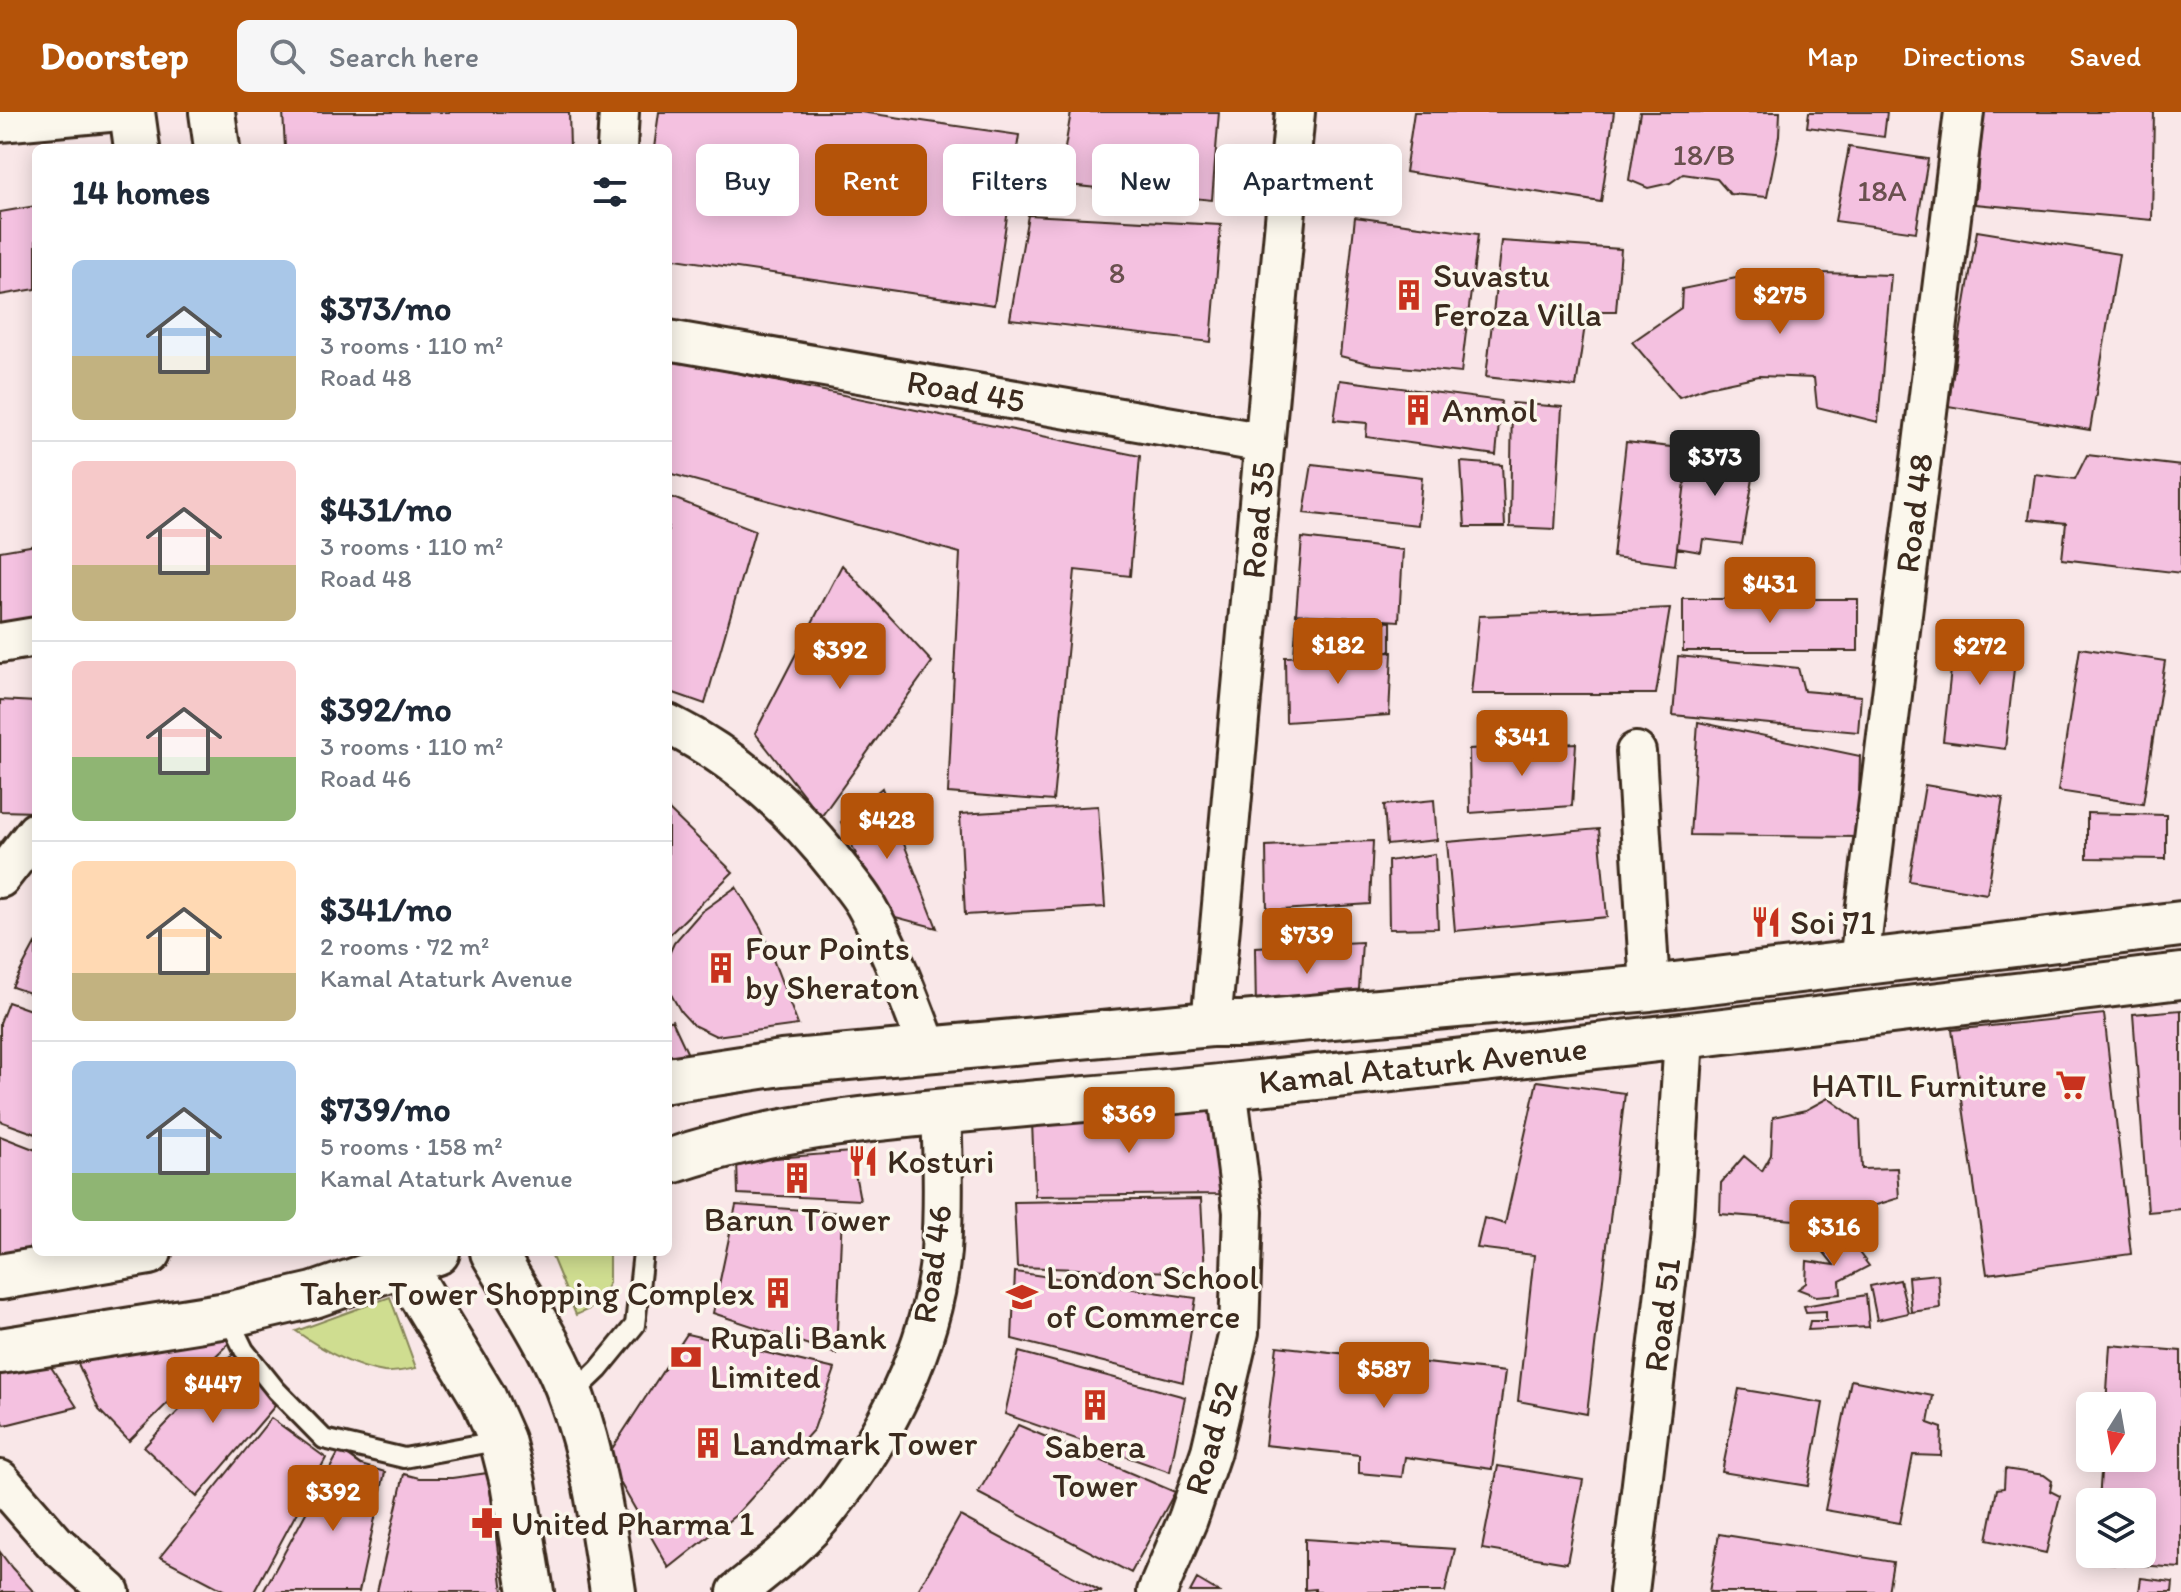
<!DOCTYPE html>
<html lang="en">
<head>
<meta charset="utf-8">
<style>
  body { margin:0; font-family:Itim,sans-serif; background:#f6f6f7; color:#1f2937; height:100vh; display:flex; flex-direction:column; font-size:30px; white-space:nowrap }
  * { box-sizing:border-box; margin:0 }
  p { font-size:26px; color:#747a83 }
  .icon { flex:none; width:44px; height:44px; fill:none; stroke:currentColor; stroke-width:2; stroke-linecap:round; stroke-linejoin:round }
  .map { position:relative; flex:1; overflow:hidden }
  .drawer { position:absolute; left:32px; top:32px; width:640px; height:1112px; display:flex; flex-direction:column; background:#fff; border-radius:12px; box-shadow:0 4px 20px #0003 }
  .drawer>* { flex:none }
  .banner { position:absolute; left:696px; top:32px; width:760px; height:72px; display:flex; gap:16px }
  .needle { width:52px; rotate:191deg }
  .controls { position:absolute; left:2076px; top:1280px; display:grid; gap:16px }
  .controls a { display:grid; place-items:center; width:80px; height:80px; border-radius:12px; background:#fff; box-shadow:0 4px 20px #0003; font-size:40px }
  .price { position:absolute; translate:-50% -68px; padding:0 18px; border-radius:8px; background:#b45309; color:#fff; font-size:26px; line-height:52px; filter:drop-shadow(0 2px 4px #0008) }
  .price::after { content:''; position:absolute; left:50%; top:48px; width:24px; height:18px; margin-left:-12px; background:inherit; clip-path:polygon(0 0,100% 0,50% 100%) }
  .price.selected { background:#222; color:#fff }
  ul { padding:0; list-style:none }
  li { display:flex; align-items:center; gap:24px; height:200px; padding:0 40px }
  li+li { border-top:2px solid #e0e1e3 }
  li span { display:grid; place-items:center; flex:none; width:224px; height:160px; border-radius:12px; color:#555 }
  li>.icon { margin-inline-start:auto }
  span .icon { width:96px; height:96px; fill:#fffc; stroke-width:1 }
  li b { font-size:34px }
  h2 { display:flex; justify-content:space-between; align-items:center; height:96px; padding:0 40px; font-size:34px }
  .chip { padding:0 28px; border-radius:12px; background:#fff; box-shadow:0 4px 20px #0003; font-size:28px; line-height:72px }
  .chip.selected { background:#b45309; color:#fff }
  header { display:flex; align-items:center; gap:48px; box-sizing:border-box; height:112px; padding:0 40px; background:#b45309; color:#fff }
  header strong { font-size:38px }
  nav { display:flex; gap:44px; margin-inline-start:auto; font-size:28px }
  .search { width:560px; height:72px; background:#f6f6f7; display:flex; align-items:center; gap:20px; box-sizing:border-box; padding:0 28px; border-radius:12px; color:#747a83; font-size:30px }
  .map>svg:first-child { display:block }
  .green { fill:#cfdd90; stroke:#858457; stroke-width:2 }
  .building { fill:#f4c1e0; stroke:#3b2a1e; stroke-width:2 }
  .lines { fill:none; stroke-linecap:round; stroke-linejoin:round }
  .lane-casing { stroke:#3b2a1e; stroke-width:24 }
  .street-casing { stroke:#3b2a1e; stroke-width:44 }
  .secondary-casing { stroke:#3b2a1e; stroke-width:50 }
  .lane { stroke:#fbf7ec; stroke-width:18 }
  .street { stroke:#fbf7ec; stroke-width:38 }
  .secondary { stroke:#fbf7ec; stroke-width:44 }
  .labels { text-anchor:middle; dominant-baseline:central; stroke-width:7; stroke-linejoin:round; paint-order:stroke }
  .number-label { font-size:30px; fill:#69504e }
  .poi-label { font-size:34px; fill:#3b2a1e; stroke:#fbf7ec; text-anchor:start }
  .street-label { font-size:34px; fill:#3b2a1e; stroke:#fbf7ec }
</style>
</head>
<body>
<header>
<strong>Doorstep</strong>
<div class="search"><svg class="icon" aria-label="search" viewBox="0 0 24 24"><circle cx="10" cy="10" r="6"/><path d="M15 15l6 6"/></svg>Search here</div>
<nav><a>Map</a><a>Directions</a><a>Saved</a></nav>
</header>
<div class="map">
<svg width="2181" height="1480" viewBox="0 0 2181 1480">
  <rect width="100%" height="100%" fill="#f9e7e8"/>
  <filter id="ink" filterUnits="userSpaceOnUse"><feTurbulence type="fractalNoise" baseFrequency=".0125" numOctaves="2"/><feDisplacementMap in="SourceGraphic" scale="16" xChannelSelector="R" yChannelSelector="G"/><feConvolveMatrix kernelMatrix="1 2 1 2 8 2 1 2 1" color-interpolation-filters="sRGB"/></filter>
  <g filter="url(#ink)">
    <path class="green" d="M 550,1140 L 609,1140 L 609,1171 L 598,1193 L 576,1203 Z
      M 390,1185 L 416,1256 C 406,1258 394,1261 384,1260 C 352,1255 321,1237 296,1219 Z"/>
    <path class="building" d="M 283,0 L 569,0 L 570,36 L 285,36 Z
      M 659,0 L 860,0 L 1019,23 L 994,193 L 668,146 L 668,36 L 654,36 Z
      M 1071,0 L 1219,0 L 1212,88 L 1059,72 Z
      M 1414,0 L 1614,0 L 1601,90 L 1405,60 Z
      M 1640,0 L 1780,0 L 1779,24 L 1767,85 L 1730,82 L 1717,67 L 1683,62 L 1670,71 L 1648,76 L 1629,68 Z
      M 1809,0 L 1887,0 L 1884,25 L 1807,15 Z
      M 1984,0 L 2154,0 L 2152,108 L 1975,92 Z
      M 1849,35 L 1928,47 L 1916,120 L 1835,109 Z
      M 36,94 L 36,177 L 0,183 L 0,100 Z
      M 1028,103 L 1221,113 L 1211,230 L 1010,207 Z
      M 1355,105 L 1478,122 L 1461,261 L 1371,252 L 1340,244 Z
      M 1977,119 L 2119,142 L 2090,318 L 1948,294 Z
      M 1501,129 L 1621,137 L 1616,199 L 1587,199 L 1576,275 L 1486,265 Z
      M 1821,161 L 1891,163 L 1878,310 L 1817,295 L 1814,266 L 1759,264 L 1707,275 L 1679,285 L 1632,230 L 1681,196 L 1682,177 L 1751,163 Z
      M 668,247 L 1140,344 L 1130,464 L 1075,458 L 1053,689 L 948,681 L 960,441 L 668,361 Z
      M 1340,268 L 1501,289 L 1496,343 L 1366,325 L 1367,311 L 1334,308 Z
      M 1512,291 L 1562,295 L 1555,417 L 1510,415 Z
      M 1626,330 L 1689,337 L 1675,453 L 1613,445 Z
      M 1689,337 L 1757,343 L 1742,432 L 1703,427 L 1701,440 L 1677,436 Z
      M 2087,343 L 2181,354 L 2181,461 L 2062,447 L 2066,411 L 2029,407 L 2035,362 L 2075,367 Z
      M 1461,350 L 1502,353 L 1505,415 L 1465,415 Z
      M 1312,352 L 1422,365 L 1418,413 L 1304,401 Z
      M 668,384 L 755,418 L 705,592 L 668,579 Z
      M 1302,426 L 1403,438 L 1399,509 L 1296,502 Z
      M 36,433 L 36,515 L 0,519 L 0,439 Z
      M 842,453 L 932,550 L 821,705 L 755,621 Z
      M 1683,487 L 1858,487 L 1858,539 L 1683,539 Z
      M 1670,496 L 1656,582 L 1471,582 L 1479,504 Z
      M 1297,504 L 1391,510 L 1391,539 L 1294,543 Z
      M 1956,513 L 2018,521 L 2005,637 L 1943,629 Z
      M 2080,536 L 2165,549 L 2143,692 L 2058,679 Z
      M 1392,540 L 1389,603 L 1286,610 L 1285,545 Z
      M 1678,544 L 1798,556 L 1804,579 L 1861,584 L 1858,620 L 1673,603 Z
      M 0,588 L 36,590 L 36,700 L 0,699 Z
      M 1698,610 L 1860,644 L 1858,725 L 1690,723 Z
      M 1576,631 L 1572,694 L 1470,701 L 1469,637 Z
      M 1925,673 L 2003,686 L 1987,782 L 1909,769 Z
      M 882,676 L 937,816 L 884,802 L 841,710 Z
      M 1434,688 L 1437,728 L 1387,733 L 1384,693 Z
      M 1098,694 L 1105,795 L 965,803 L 960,702 Z
      M 668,697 L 733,760 L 668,824 Z
      M 2087,701 L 2166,703 L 2166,747 L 2087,746 Z
      M 1599,717 L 1607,805 L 1455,819 L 1447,730 Z
      M 1373,729 L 1370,792 L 1267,799 L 1266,734 Z
      M 1435,742 L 1438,816 L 1389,817 L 1388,749 Z
      M 736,775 L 761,816 L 798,913 L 716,924 L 693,913 L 681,900 L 669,879 L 668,844 L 674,831 L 701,800 Z
      M 36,830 L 36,883 L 12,875 Z
      M 1362,830 L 1358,893 L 1256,900 L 1255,835 Z
      M 8,890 L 36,900 L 36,1022 L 0,1009 L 0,911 Z
      M 2181,898 L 2181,1097 L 2148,1100 L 2133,902 Z
      M 2104,902 L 2131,1142 L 1987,1162 L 1952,918 Z
      M 672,908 L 692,951 L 668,962 L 668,910 Z
      M 1537,969 L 1625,981 L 1587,1302 L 1518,1289 L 1534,1143 L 1477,1136 L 1484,1106 L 1505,1112 Z
      M 1828,986 L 1860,1009 L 1862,1057 L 1897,1056 L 1899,1086 L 1821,1110 L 1720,1102 L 1721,1071 L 1744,1044 L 1762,1059 L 1771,1043 L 1773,1005 L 1806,998 Z
      M 1215,995 L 1222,1082 L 1035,1084 L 1032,1010 Z
      M 0,1024 L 36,1038 L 36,1140 L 0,1152 Z
      M 851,1040 L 860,1088 L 738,1082 L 737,1049 Z
      M 1201,1087 L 1205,1161 L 1017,1155 L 1014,1090 Z
      M 736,1093 L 842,1101 L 836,1242 L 713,1201 Z
      M 1842,1118 L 1869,1154 L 1840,1169 L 1841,1182 L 1816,1184 L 1798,1177 L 1806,1171 L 1807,1149 L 1834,1153 L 1822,1138 Z
      M 1015,1160 L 1196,1186 L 1183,1270 L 1012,1227 Z
      M 1938,1162 L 1940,1196 L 1911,1200 L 1908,1165 Z
      M 1900,1168 L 1908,1201 L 1877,1208 L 1870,1174 Z
      M 1866,1183 L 1869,1215 L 1808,1218 L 1810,1209 L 1826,1209 L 1826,1199 L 1806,1200 L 1804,1194 Z
      M 223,1208 L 230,1230 L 129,1329 L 99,1298 L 70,1234 Z
      M 687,1222 L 835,1257 L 814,1317 L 736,1403 L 669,1456 L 606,1346 Z
      M 2110,1233 L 2181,1239 L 2181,1456 L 2094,1450 L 2095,1442 L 2142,1442 L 2142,1390 L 2099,1390 L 2102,1346 L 2142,1346 L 2142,1294 L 2106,1294 Z
      M 1277,1234 L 1505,1260 L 1492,1357 L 1405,1345 L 1402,1365 L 1359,1361 L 1359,1343 L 1265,1333 Z
      M 1019,1240 L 1185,1285 L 1170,1360 L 1005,1302 Z
      M 233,1242 L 280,1288 L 197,1385 L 144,1335 Z
      M 51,1255 L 77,1295 L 5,1313 L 0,1306 L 0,1258 Z
      M 1851,1268 L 1933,1284 L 1928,1311 L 1942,1316 L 1941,1344 L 1913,1343 L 1900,1411 L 1825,1398 Z
      M 1739,1277 L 1823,1291 L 1808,1374 L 1722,1360 Z
      M 271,1306 L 326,1346 L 254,1480 L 227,1480 L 160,1445 Z
      M 1018,1313 L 1175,1380 L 1131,1461 L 978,1381 Z
      M 340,1338 L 361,1353 L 385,1360 L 359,1480 L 263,1480 Z
      M 1498,1354 L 1583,1368 L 1567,1451 L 1482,1437 Z
      M 2005,1357 L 2044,1363 L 2052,1369 L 2050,1379 L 2060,1384 L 2046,1441 L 1987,1428 L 1997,1377 L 2004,1376 Z
      M 488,1361 L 503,1480 L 377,1480 L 404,1362 L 419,1366 L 452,1366 Z
      M 960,1404 L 1102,1480 L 917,1480 Z
      M 1719,1422 L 1893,1450 L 1888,1480 L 1709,1480 Z
      M 1305,1427 L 1455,1437 L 1445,1480 L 1315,1480 L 1315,1477 L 1305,1478 Z
      M 0,1440 L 12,1456 L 34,1480 L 0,1480 Z
      M 2141,1466 L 2173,1470 L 2172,1480 L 2139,1480 Z
      M 1197,1467 L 1219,1480 L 1190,1480 Z"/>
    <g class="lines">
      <defs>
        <path id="lane" d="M 227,1203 L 244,1238 L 276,1278 L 324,1327 L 404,1346 L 502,1328
          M 571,1284 L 599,1257 L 635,1213 L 643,1140"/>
        <path id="street" d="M 0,10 L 109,0
          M 617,36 L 619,0
          M 668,228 L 1265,331
          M 0,531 L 36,525
          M 668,612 C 736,646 794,698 840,758 C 848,769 858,780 865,792 C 892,839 910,889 929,939
          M 1636,640 L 1650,876
          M 0,766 L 36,720
          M 1859,850 L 1964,0
          M 1211,912 L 1295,0
          M 0,1368 L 55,1431 L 110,1480
          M 737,1480 C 768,1455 802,1430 827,1398 C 885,1326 933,1233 941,1139 C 944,1093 943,1046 941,999
          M 1157,1480 L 1188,1407 L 1211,1339 L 1239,1220 L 1243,1100 L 1227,975
          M 1629,1480 L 1672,1121 L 1684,925"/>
        <path id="secondary" d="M 132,0 L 137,36
          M 212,0 L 217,36
          M 668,968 L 782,951 L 1211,912 L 1242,912 L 1650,876 L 2181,812
          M 668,1050 C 766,1016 867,1006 969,997 C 1056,989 1142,983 1229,974 C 1547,942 1864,902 2181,864
          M 395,1140 L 483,1285 L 502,1328 L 513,1371 L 531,1480
          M 493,1140 C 520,1187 554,1235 572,1287 C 595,1350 603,1414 613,1480
          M 0,1165 L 149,1140
          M 0,1239 L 227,1203 L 314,1183 L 437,1140"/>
      </defs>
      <use href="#lane" class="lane-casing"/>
      <use href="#street" class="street-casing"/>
      <use href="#secondary" class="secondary-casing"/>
      <use href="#lane" class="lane"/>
      <use href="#street" class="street"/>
      <use href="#secondary" class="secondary"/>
    </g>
  </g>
  <defs>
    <symbol id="building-bare" viewBox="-9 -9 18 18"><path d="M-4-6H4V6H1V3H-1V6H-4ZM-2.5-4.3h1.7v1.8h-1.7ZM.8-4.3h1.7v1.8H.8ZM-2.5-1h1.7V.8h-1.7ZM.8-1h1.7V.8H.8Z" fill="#c8321e" stroke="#fbf7ec" stroke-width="2.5" paint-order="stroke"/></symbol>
    <symbol id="restaurant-bare" viewBox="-9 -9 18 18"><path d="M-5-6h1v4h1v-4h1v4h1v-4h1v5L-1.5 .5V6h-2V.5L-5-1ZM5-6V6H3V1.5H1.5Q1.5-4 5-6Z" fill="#c8321e" stroke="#fbf7ec" stroke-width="2.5" paint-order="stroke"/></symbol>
    <symbol id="supermarket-bare" viewBox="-9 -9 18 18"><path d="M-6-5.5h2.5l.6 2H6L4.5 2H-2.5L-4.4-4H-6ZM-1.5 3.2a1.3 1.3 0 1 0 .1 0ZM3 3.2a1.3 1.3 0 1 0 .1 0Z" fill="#c8321e" stroke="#fbf7ec" stroke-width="2.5" paint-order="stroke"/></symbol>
    <symbol id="university-bare" viewBox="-9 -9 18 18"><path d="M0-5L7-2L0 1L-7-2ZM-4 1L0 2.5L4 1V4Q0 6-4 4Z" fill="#c8321e" stroke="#fbf7ec" stroke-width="2.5" paint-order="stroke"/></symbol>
    <symbol id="bank-bare" viewBox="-9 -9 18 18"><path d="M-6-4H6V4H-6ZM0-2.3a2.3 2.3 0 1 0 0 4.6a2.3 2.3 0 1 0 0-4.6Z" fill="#c8321e" stroke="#fbf7ec" stroke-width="2.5" paint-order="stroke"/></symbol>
    <symbol id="pharmacy-bare" viewBox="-9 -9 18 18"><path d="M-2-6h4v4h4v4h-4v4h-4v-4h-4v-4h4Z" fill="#c8321e" stroke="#fbf7ec" stroke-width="2.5" paint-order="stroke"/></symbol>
  </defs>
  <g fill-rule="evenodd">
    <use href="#building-bare" x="1387" y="161" width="44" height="44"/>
    <use href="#building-bare" x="1396" y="276" width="44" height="44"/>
    <use href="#restaurant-bare" x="1744" y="788" width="44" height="44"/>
    <use href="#building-bare" x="699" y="834" width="44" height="44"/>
    <use href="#supermarket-bare" x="2049" y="951" width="44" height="44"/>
    <use href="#restaurant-bare" x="841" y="1027" width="44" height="44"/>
    <use href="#building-bare" x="775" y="1044" width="44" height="44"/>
    <use href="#building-bare" x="756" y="1159" width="44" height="44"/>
    <use href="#university-bare" x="1000" y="1163" width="44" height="44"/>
    <use href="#bank-bare" x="664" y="1223" width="44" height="44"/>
    <use href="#building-bare" x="1073" y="1271" width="44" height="44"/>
    <use href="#building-bare" x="686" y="1309" width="44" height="44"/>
    <use href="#pharmacy-bare" x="465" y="1389" width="44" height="44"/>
  </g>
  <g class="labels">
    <g class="number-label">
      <text x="1704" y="42">18/B</text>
      <text x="1882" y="78">18A</text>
      <text x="1117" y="160">8</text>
    </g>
    <g class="poi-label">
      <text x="1433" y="163">Suvastu<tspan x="1433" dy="39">Feroza Villa</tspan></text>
      <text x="1442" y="298">Anmol</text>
      <text x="1790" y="810">Soi 71</text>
      <text x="745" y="836">Four Points<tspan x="745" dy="39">by Sheraton</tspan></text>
      <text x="2047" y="973" text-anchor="end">HATIL Furniture</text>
      <text x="887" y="1049">Kosturi</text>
      <text x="797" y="1107" text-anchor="middle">Barun Tower</text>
      <text x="1046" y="1165">London School<tspan x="1046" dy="39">of Commerce</tspan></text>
      <text x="754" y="1181" text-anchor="end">Taher Tower Shopping Complex</text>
      <text x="710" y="1225">Rupali Bank<tspan x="710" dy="39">Limited</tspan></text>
      <text x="732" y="1331">Landmark Tower</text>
      <text x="1095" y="1334" text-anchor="middle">Sabera<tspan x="1095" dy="39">Tower</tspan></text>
      <text x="511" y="1411">United Pharma 1</text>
    </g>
    <g class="street-label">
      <text transform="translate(966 279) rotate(10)">Road 45</text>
      <text transform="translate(1914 401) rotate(-83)">Road 48</text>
      <text transform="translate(1258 408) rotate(-85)">Road 35</text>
      <text transform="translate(1423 953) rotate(-6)">Kamal Ataturk Avenue</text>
      <text transform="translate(932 1152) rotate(-82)">Road 46</text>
      <text transform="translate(1662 1203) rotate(-83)">Road 51</text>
      <text transform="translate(1211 1326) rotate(-74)">Road 52</text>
    </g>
  </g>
</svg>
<div class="controls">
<a><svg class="needle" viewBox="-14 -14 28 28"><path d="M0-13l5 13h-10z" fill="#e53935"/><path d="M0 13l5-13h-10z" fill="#747a83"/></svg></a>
<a><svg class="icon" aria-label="layers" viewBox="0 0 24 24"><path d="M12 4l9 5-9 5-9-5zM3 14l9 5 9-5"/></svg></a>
</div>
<b class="price" style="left:1780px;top:224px">$275</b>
<b class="price selected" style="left:1715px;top:386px">$373</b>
<b class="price" style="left:1770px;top:513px">$431</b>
<b class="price" style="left:1338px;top:574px">$182</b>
<b class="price" style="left:1980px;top:575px">$272</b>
<b class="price" style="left:840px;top:579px">$392</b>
<b class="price" style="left:1522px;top:666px">$341</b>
<b class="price" style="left:887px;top:749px">$428</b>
<b class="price" style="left:1307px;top:864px">$739</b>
<b class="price" style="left:1129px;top:1043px">$369</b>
<b class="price" style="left:1834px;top:1156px">$316</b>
<b class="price" style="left:1384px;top:1298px">$587</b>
<b class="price" style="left:213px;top:1313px">$447</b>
<b class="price" style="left:333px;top:1421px">$392</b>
<div class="banner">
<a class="chip">Buy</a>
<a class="chip selected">Rent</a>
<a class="chip">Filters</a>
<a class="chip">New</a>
<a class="chip">Apartment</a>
</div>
<section class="drawer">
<h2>14 homes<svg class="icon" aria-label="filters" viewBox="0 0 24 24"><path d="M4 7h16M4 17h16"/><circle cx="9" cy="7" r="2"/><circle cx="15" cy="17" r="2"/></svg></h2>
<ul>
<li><span style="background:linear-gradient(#a9c7e8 60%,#c2b280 0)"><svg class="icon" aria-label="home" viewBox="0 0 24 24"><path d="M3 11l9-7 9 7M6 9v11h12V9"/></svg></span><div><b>$373/mo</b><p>3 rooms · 110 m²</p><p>Road 48</p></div></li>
<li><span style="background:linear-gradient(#f6c9c9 65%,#c2b280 0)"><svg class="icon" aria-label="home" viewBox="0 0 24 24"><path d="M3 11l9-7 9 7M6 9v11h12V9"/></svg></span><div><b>$431/mo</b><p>3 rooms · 110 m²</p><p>Road 48</p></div></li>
<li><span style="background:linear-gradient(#f6c9c9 60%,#8fb573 0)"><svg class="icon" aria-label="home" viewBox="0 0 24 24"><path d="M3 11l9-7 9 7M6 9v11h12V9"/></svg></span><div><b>$392/mo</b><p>3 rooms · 110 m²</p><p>Road 46</p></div></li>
<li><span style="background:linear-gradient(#ffd9b3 70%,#c2b280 0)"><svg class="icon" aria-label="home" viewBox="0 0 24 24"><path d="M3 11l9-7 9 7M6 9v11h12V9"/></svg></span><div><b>$341/mo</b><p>2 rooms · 72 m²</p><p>Kamal Ataturk Avenue</p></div></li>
<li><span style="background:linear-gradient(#a9c7e8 70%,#8fb573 0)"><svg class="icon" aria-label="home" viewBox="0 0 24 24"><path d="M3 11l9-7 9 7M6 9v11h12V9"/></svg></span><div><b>$739/mo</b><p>5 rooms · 158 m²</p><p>Kamal Ataturk Avenue</p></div></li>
</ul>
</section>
</div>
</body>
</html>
